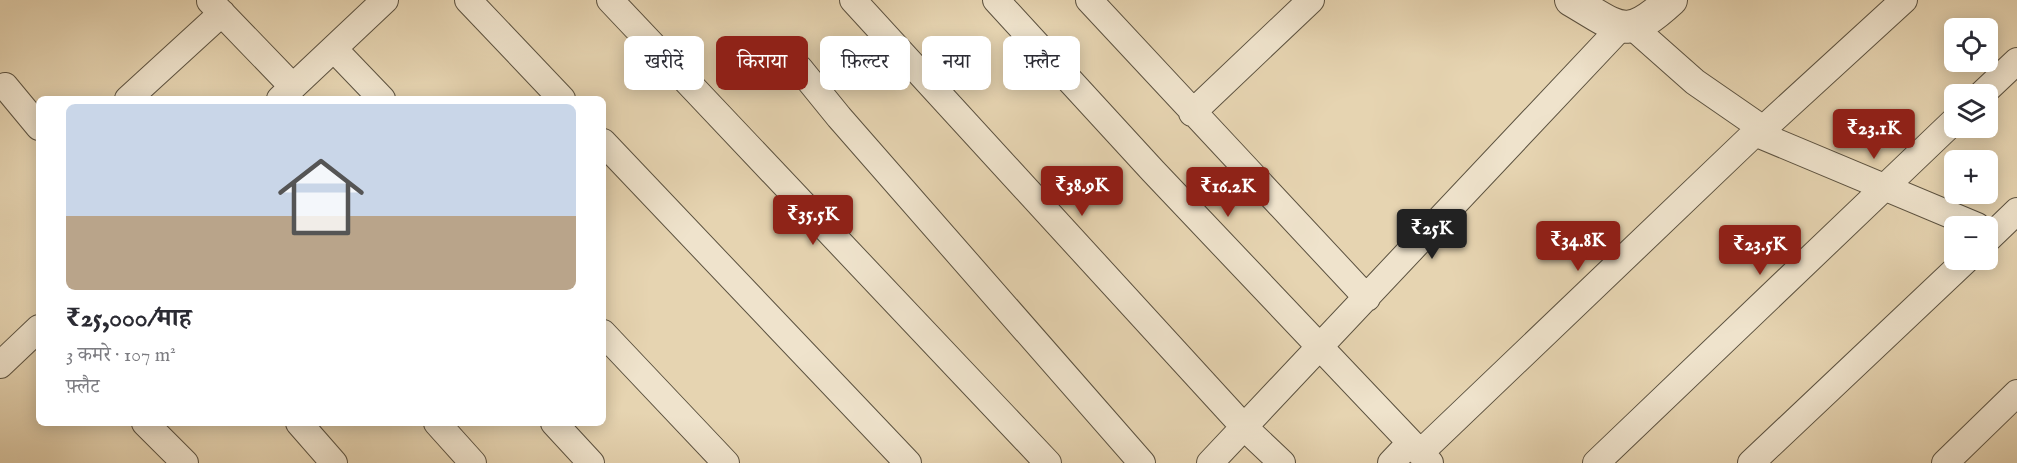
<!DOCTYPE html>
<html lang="hi">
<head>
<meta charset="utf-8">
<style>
  body { margin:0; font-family:"IM FELL English","Noto Serif Devanagari",serif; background:#f2f2f3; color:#2b2b33; height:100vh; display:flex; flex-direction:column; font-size:22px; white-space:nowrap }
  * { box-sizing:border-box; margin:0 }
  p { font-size:20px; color:#7c7c81 }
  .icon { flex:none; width:33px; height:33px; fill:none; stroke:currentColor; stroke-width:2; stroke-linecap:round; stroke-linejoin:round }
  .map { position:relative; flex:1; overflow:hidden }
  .side { position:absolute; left:36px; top:96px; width:570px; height:330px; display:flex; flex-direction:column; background:#fff; border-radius:9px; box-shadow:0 3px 15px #0003 }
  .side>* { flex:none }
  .guide { position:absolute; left:624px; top:36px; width:570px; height:54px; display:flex; gap:12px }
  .tools { position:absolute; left:1944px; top:18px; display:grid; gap:12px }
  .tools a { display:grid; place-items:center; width:54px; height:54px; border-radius:9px; background:#fff; box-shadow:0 3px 15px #0003; font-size:30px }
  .price { position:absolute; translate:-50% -51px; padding:0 14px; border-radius:6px; background:#8f2418; color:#fff; font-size:20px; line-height:39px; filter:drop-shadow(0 2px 3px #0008) }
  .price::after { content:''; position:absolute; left:50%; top:36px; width:18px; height:14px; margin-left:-9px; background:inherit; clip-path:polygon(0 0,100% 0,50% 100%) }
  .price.current { background:#222; color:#fff }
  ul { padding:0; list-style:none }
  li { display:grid; align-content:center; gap:12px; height:318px; padding:0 30px }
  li+li { border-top:2px solid #e1e1e2 }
  li span { display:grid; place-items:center; height:186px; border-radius:9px; color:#555 }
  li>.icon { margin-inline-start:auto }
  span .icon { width:108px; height:108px; fill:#fffc; stroke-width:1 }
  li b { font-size:26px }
  .tag { padding:0 21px; border-radius:9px; background:#fff; box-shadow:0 3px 15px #0003; font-size:21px; line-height:54px }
  .tag.current { background:#8f2418; color:#fff }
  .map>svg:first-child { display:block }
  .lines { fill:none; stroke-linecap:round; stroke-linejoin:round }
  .minor-casing { stroke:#5c5240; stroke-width:28 }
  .tertiary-casing { stroke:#5c5240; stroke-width:34 }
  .minor { stroke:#efe3cc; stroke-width:26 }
  .tertiary { stroke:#efe3cc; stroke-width:32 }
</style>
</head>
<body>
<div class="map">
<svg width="2017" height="463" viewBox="0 0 2017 463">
  <rect width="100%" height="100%" fill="#e6d4b1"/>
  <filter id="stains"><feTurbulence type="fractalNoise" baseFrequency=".00333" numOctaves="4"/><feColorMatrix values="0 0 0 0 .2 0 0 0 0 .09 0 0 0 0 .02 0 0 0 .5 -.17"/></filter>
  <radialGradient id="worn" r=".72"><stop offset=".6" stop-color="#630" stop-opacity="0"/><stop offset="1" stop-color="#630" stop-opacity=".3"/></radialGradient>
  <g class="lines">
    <defs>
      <path id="minor" d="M 468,0 L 562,99
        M 610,0 L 1048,463
        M 853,0 L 1244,427 L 1282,463
        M 996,0 L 1153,171 L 1430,463
        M 1089,0 L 1367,298
        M 210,1 L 293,87
        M 1634,28 L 1695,82 L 1763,129
        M 334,49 L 382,99
        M 800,69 L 839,117 L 1142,463
        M 5,86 L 39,127
        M 1982,94 L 2017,61
        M 128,99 L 222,13
        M 280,99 L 385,0
        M 1192,113 L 1311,0
        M 1755,133 L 1977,226
        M 603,142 L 908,463
        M 1988,239 L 2017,211
        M 603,333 L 726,463
        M 0,365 L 39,328
        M 145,423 L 185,463
        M 299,423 L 334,463
        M 437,423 L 473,463
        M 554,423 L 591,463
        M 1420,453 L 1755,133 L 1763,129 L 1904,0
        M 1210,463 L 1621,27
        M 1391,463 L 1410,443
        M 1596,463 L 1954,121
        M 1751,463 L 1966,260
        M 1945,463 L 2017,393"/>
      <path id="tertiary" d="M 1571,0 C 1621,29 1625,42 1671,0"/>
    </defs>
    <use href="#minor" class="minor-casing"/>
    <use href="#tertiary" class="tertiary-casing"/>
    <use href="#minor" class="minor"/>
    <use href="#tertiary" class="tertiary"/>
  </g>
  <rect width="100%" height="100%" filter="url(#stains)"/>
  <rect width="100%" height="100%" fill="url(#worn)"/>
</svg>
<div class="tools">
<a><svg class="icon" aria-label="locate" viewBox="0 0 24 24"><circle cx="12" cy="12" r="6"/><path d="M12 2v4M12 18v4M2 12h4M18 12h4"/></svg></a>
<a><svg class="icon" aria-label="layers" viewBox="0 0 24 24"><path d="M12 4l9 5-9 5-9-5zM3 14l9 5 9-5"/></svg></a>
<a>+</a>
<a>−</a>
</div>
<b class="price" style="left:1874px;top:160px">₹23.1K</b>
<b class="price" style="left:1082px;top:217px">₹38.9K</b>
<b class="price" style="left:1228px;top:218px">₹16.2K</b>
<b class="price" style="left:813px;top:246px">₹35.5K</b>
<b class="price current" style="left:1432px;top:260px">₹25K</b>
<b class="price" style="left:1578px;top:272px">₹34.8K</b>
<b class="price" style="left:1760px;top:276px">₹23.5K</b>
<div class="guide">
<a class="tag">खरीदें</a>
<a class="tag current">किराया</a>
<a class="tag">फ़िल्टर</a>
<a class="tag">नया</a>
<a class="tag">फ़्लैट</a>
</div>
<section class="side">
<ul>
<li><span style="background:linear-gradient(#c9d6e8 60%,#b9a48a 0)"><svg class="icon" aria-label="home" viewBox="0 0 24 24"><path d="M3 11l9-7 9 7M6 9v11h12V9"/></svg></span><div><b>₹25,000/माह</b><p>3 कमरे · 107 m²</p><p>फ़्लैट</p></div></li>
</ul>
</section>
</div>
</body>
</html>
